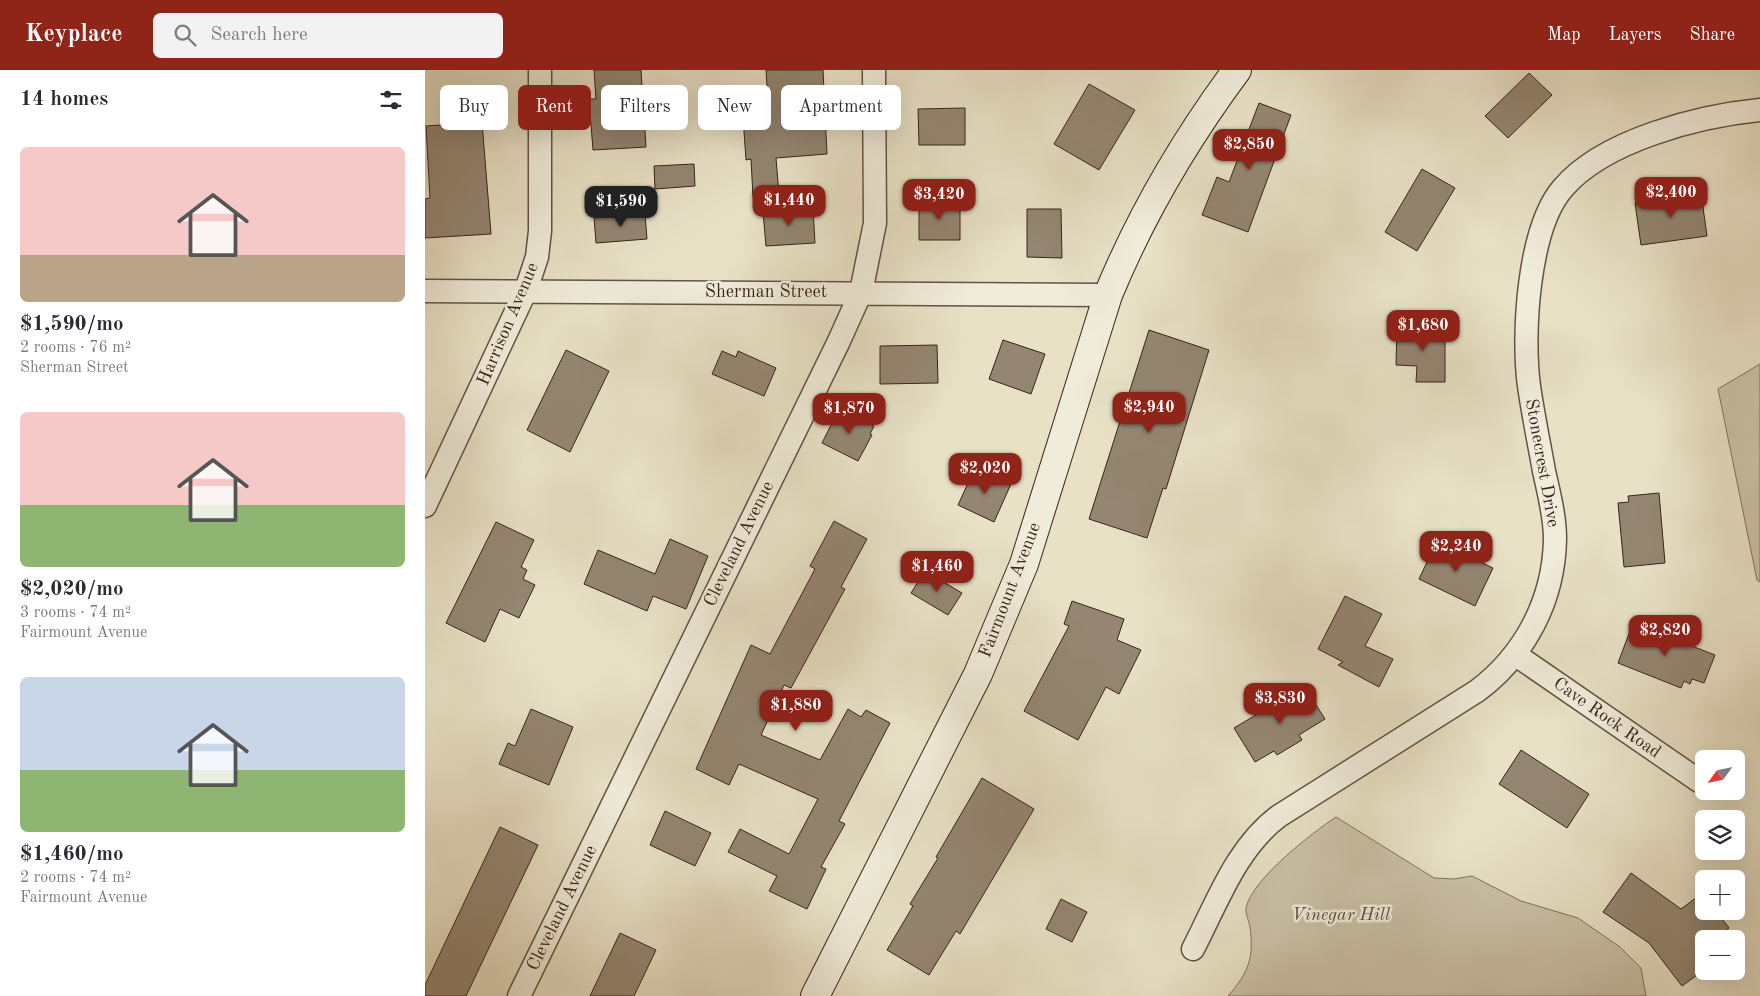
<!DOCTYPE html>
<html lang="en">
<head>
<meta charset="utf-8">
<style>
  body { margin:0; font-family:"Old Standard TT",serif; background:#f2f2f3; color:#2b2b33; height:100vh; display:flex; flex-direction:column; font-size:19px; white-space:nowrap }
  * { box-sizing:border-box; margin:0 }
  p { font-size:16px; color:#7c7c81 }
  .icon { flex:none; width:28px; height:28px; fill:none; stroke:currentColor; stroke-width:2; stroke-linecap:round; stroke-linejoin:round }
  .map { position:relative; flex:1; overflow:hidden }
  .drawer { display:flex; flex-direction:column; background:#fff; width:425px }
  .drawer>* { flex:none }
  .top-card { position:absolute; left:15px; top:15px; width:475px; height:45px; display:flex; gap:10px }
  .needle { width:32px; rotate:237deg }
  .controls { position:absolute; left:1270px; top:680px; display:grid; gap:10px }
  .controls a { display:grid; place-items:center; width:50px; height:50px; border-radius:8px; background:#fff; box-shadow:0 5px 20px #0002; font-size:25px }
  .price { position:absolute; translate:-50% -42px; padding:0 11px; border-radius:10px; background:#8f2418; color:#fff; font-size:16px; line-height:32px; filter:drop-shadow(0 1px 2px #0008) }
  .price::after { content:''; position:absolute; left:50%; top:30px; width:15px; height:11px; margin-left:-8px; background:inherit; clip-path:polygon(0 0,100% 0,50% 100%) }
  .price.active { background:#222; color:#fff }
  ul { padding:0; list-style:none }
  li { display:grid; align-content:center; gap:10px; height:265px; padding:0 20px }
  li span { display:grid; place-items:center; height:155px; border-radius:8px; color:#555 }
  li>.icon { margin-inline-start:auto }
  span .icon { width:90px; height:90px; fill:#fffc; stroke-width:1 }
  li b { font-size:21px }
  h2 { display:flex; justify-content:space-between; align-items:center; height:60px; padding:0 20px; font-size:21px }
  .tag { padding:0 18px; border-radius:8px; background:#fff; box-shadow:0 5px 20px #0002; font-size:18px; line-height:45px }
  .tag.active { background:#8f2418; color:#fff }
  header { display:flex; align-items:center; gap:30px; box-sizing:border-box; height:70px; padding:0 25px; background:#8f2418; color:#fff }
  header strong { font-size:24px }
  nav { display:flex; gap:28px; margin-inline-start:auto; font-size:18px }
  .search { width:350px; height:45px; background:#f2f2f3; display:flex; align-items:center; gap:12px; box-sizing:border-box; padding:0 18px; border-radius:8px; color:#7c7c81; font-size:19px }
  main { display:flex; flex:1; min-height:0 }
  .map>svg:first-child { display:block }
  .green { fill:#cac1a8; stroke:#827260 }
  .building { fill:#948672; stroke:#392317 }
  .lines { fill:none; stroke-linecap:round; stroke-linejoin:round }
  .street-casing { stroke:#655243; stroke-width:25 }
  .secondary-casing { stroke:#392317; stroke-width:30 }
  .street { stroke:#f0ecda; stroke-width:22 }
  .secondary { stroke:#f0ecda; stroke-width:28 }
  .labels { text-anchor:middle; dominant-baseline:central; stroke-width:5; stroke-linejoin:round; paint-order:stroke }
  .street-label { font-size:18px; fill:#392317; stroke:#f0ecda }
  .park-label { font-size:18px; font-style:italic; fill:#5d4a3b; stroke:#f0ecda }
</style>
</head>
<body>
<header>
<strong>Keyplace</strong>
<div class="search"><svg class="icon" aria-label="search" viewBox="0 0 24 24"><circle cx="10" cy="10" r="6"/><path d="M15 15l6 6"/></svg>Search here</div>
<nav><a>Map</a><a>Layers</a><a>Share</a></nav>
</header>
<main>
<section class="drawer">
<h2>14 homes<svg class="icon" aria-label="filters" viewBox="0 0 24 24"><path d="M4 7h16M4 17h16"/><circle cx="9" cy="7" r="2"/><circle cx="15" cy="17" r="2"/></svg></h2>
<ul>
<li><span style="background:linear-gradient(#f6c9c9 70%,#b9a48a 0)"><svg class="icon" aria-label="home" viewBox="0 0 24 24"><path d="M3 11l9-7 9 7M6 9v11h12V9"/></svg></span><div><b>$1,590/mo</b><p>2 rooms · 76 m²</p><p>Sherman Street</p></div></li>
<li><span style="background:linear-gradient(#f6c9c9 60%,#8fb573 0)"><svg class="icon" aria-label="home" viewBox="0 0 24 24"><path d="M3 11l9-7 9 7M6 9v11h12V9"/></svg></span><div><b>$2,020/mo</b><p>3 rooms · 74 m²</p><p>Fairmount Avenue</p></div></li>
<li><span style="background:linear-gradient(#c9d6e8 60%,#8fb573 0)"><svg class="icon" aria-label="home" viewBox="0 0 24 24"><path d="M3 11l9-7 9 7M6 9v11h12V9"/></svg></span><div><b>$1,460/mo</b><p>2 rooms · 74 m²</p><p>Fairmount Avenue</p></div></li>
</ul>
</section>
<div class="map">
<svg width="1335" height="926" viewBox="0 0 1335 926">
  <rect width="100%" height="100%" fill="#e8e1c6"/>
  <filter id="stains"><feTurbulence type="fractalNoise" baseFrequency=".004" numOctaves="4"/><feColorMatrix values="0 0 0 0 .2 0 0 0 0 .09 0 0 0 0 .02 0 0 0 .5 -.17"/></filter>
  <radialGradient id="worn" r=".72"><stop offset=".6" stop-color="#630" stop-opacity="0"/><stop offset="1" stop-color="#630" stop-opacity=".3"/></radialGradient>
  <path class="green" d="M 1335,294 L 1335,512 L 1332,510 L 1293,319 Z
    M 911,747 L 1009,808 L 1029,809 L 1047,806 L 1096,831 L 1153,848 L 1195,877 L 1216,898 L 1221,926 L 803,926 C 824,902 829,888 825,857 C 824,851 820,843 821,838 C 827,809 887,763 911,747 Z"/>
  <path class="building" d="M 169,0 L 216,0 L 221,77 L 168,80 L 164,29 L 171,29 Z
    M 341,0 L 398,0 L 402,84 L 351,88 L 354,125 L 328,127 L 326,89 L 321,90 L 318,47 L 344,45 Z
    M 1104,3 L 1127,25 L 1083,68 L 1060,46 Z
    M 664,14 L 710,40 L 674,100 L 629,74 Z
    M 834,33 L 866,45 L 823,162 L 777,145 L 792,107 L 804,112 Z
    M 540,38 L 540,75 L 494,75 L 493,39 Z
    M 57,52 L 66,164 L 0,168 L 0,129 L 5,128 L 1,56 Z
    M 269,94 L 270,116 L 230,119 L 229,96 Z
    M 997,99 L 1030,118 L 992,181 L 960,162 Z
    M 1276,123 L 1282,166 L 1216,175 L 1210,133 Z
    M 494,132 L 535,132 L 535,170 L 494,170 Z
    M 388,138 L 390,173 L 341,176 L 338,142 Z
    M 602,139 L 636,139 L 637,188 L 602,187 Z
    M 220,144 L 222,169 L 171,173 L 169,148 Z
    M 972,256 L 1020,258 L 1020,312 L 991,312 L 992,296 L 971,295 Z
    M 724,260 L 784,280 L 741,419 L 738,418 L 722,468 L 664,449 Z
    M 578,270 L 620,284 L 606,324 L 564,309 Z
    M 512,275 L 513,313 L 455,314 L 455,276 Z
    M 141,280 L 184,301 L 145,382 L 102,360 Z
    M 297,281 L 311,287 L 313,281 L 351,298 L 339,326 L 287,304 Z
    M 414,339 L 449,356 L 445,364 L 447,365 L 433,391 L 397,373 Z
    M 550,398 L 586,414 L 569,452 L 533,435 Z
    M 1234,423 L 1240,493 L 1199,497 L 1193,433 L 1204,432 L 1203,426 Z
    M 409,451 L 442,469 L 416,517 L 420,519 L 366,618 L 359,615 L 336,665 L 395,690 L 423,639 L 436,647 L 441,640 L 465,653 L 414,751 L 420,754 L 396,797 L 401,799 L 382,839 L 344,821 L 352,806 L 303,782 L 315,759 L 364,784 L 393,729 L 314,694 L 304,715 L 271,699 L 326,575 L 345,584 L 390,499 L 385,496 Z
    M 71,452 L 109,470 L 96,497 L 102,500 L 98,509 L 110,515 L 94,548 L 75,539 L 60,572 L 21,553 Z
    M 245,469 L 283,486 L 261,539 L 228,526 L 222,541 L 159,514 L 173,480 L 230,504 Z
    M 1012,471 L 1068,498 L 1050,536 L 994,509 Z
    M 500,501 L 537,523 L 523,545 L 486,523 Z
    M 920,526 L 957,544 L 940,576 L 968,589 L 954,617 L 913,595 L 918,592 L 893,579 Z
    M 647,531 L 699,549 L 692,570 L 716,580 L 694,624 L 681,617 L 653,670 L 599,641 L 644,556 L 639,554 Z
    M 1208,553 L 1290,585 L 1279,613 L 1267,609 L 1265,614 L 1259,611 L 1256,618 L 1193,593 Z
    M 879,616 L 900,649 L 874,665 L 877,670 L 852,685 L 849,681 L 830,692 L 809,658 Z
    M 106,639 L 148,657 L 124,715 L 74,694 L 83,673 L 90,676 Z
    M 1096,680 L 1164,724 L 1142,758 L 1074,714 Z
    M 557,708 L 609,739 L 535,864 L 531,861 L 504,905 L 462,880 L 488,836 L 485,834 L 513,788 L 511,787 Z
    M 240,741 L 286,763 L 270,796 L 225,775 Z
    M 75,757 L 113,775 L 41,926 L 0,926 L 0,915 Z
    M 1206,803 L 1256,839 L 1272,827 L 1279,836 L 1279,841 L 1291,841 L 1304,858 L 1289,869 L 1279,869 L 1279,900 L 1257,916 L 1224,873 L 1178,842 Z
    M 636,829 L 662,842 L 647,872 L 621,859 Z
    M 195,863 L 231,880 L 209,926 L 165,926 Z"/>
  <g class="lines">
    <defs>
      <path id="street" d="M 0,221 L 683,225
        M 0,436 L 101,220 L 112,187 L 115,161 L 115,0
        M 1091,585 L 1274,711
        M 768,879 C 792,833 811,778 854,746 L 1052,621 C 1100,585 1129,530 1130,469 C 1130,446 1124,424 1119,401 C 1114,373 1108,344 1104,316 C 1097,265 1103,158 1138,118 C 1179,70 1274,46 1335,40
        M 94,926 L 414,271 L 436,222 L 450,153 L 449,0"/>
      <path id="secondary" d="M 390,926 L 553,604 L 599,494 L 683,225 C 716,145 760,70 812,0"/>
    </defs>
    <use href="#street" class="street-casing"/>
    <use href="#secondary" class="secondary-casing"/>
    <use href="#street" class="street"/>
    <use href="#secondary" class="secondary"/>
  </g>
  <g class="labels">
    <g class="street-label">
      <text x="341" y="222">Sherman Street</text>
      <text transform="translate(83 254) rotate(-67)">Harrison Avenue</text>
      <text transform="translate(1117 393) rotate(80)">Stonecrest Drive</text>
      <text transform="translate(314 474) rotate(-64)">Cleveland Avenue</text>
      <text transform="translate(585 520) rotate(-69)">Fairmount Avenue</text>
      <text transform="translate(1182 648) rotate(35)">Cave Rock Road</text>
      <text transform="translate(137 838) rotate(-64)">Cleveland Avenue</text>
    </g>
    <g class="park-label">
      <text x="916" y="845">Vinegar Hill</text>
    </g>
  </g>
  <rect width="100%" height="100%" filter="url(#stains)"/>
  <rect width="100%" height="100%" fill="url(#worn)"/>
</svg>
<div class="controls">
<a><svg class="needle" viewBox="-14 -14 28 28"><path d="M0-13l5 13h-10z" fill="#e53935"/><path d="M0 13l5-13h-10z" fill="#7c7c81"/></svg></a>
<a><svg class="icon" aria-label="layers" viewBox="0 0 24 24"><path d="M12 4l9 5-9 5-9-5zM3 14l9 5 9-5"/></svg></a>
<a>+</a>
<a>−</a>
</div>
<b class="price" style="left:824px;top:101px">$2,850</b>
<b class="price" style="left:1246px;top:149px">$2,400</b>
<b class="price" style="left:514px;top:151px">$3,420</b>
<b class="price" style="left:364px;top:157px">$1,440</b>
<b class="price active" style="left:196px;top:158px">$1,590</b>
<b class="price" style="left:998px;top:282px">$1,680</b>
<b class="price" style="left:724px;top:364px">$2,940</b>
<b class="price" style="left:424px;top:365px">$1,870</b>
<b class="price" style="left:560px;top:425px">$2,020</b>
<b class="price" style="left:1031px;top:503px">$2,240</b>
<b class="price" style="left:512px;top:523px">$1,460</b>
<b class="price" style="left:1240px;top:587px">$2,820</b>
<b class="price" style="left:855px;top:655px">$3,830</b>
<b class="price" style="left:371px;top:662px">$1,880</b>
<div class="top-card">
<a class="tag">Buy</a>
<a class="tag active">Rent</a>
<a class="tag">Filters</a>
<a class="tag">New</a>
<a class="tag">Apartment</a>
</div>
</div>
</main>
</body>
</html>
